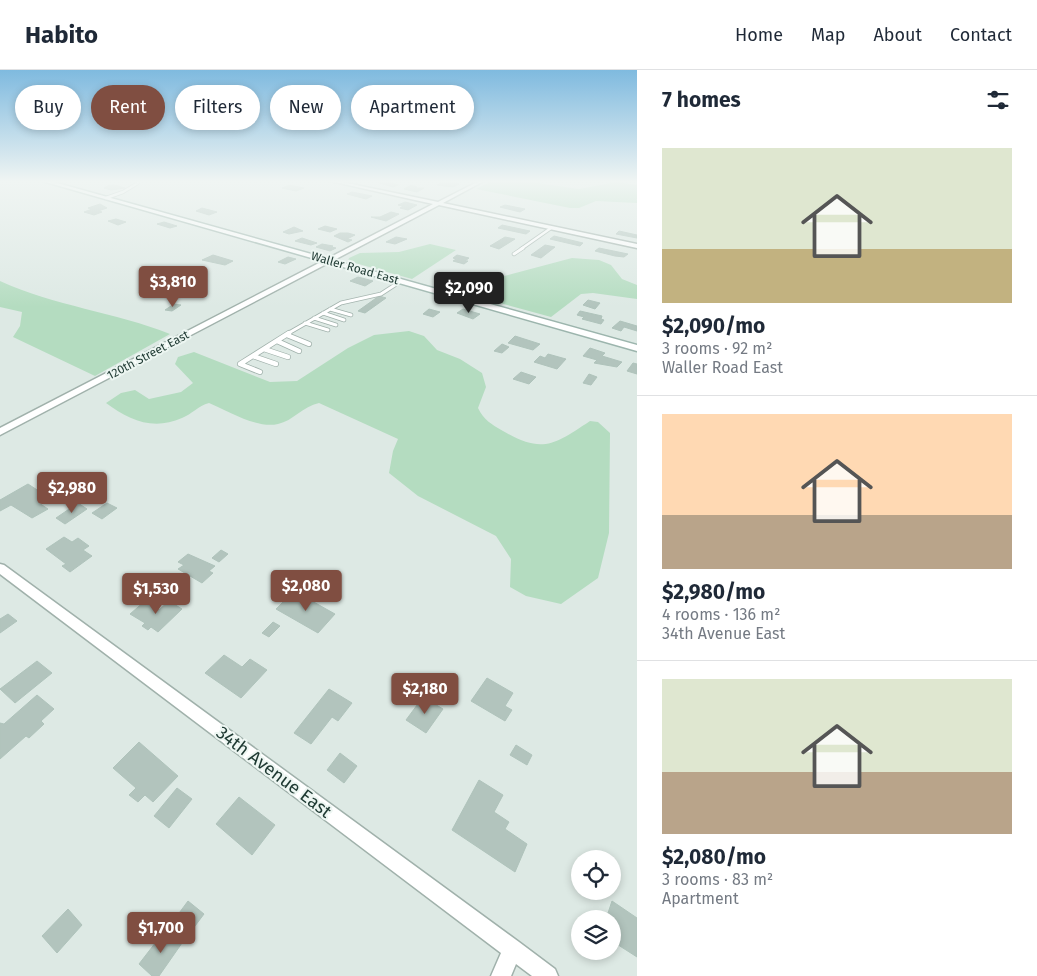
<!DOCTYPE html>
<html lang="en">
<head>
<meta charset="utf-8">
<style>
  body { margin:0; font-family:"Fira Sans",sans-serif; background:#f2f2f3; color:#1f2937; height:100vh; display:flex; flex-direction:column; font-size:19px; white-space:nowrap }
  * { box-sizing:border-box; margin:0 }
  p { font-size:16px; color:#747a83 }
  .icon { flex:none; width:28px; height:28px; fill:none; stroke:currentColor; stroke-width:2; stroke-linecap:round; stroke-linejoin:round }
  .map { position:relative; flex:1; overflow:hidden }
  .side { display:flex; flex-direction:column; background:#fff; width:400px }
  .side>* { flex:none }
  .top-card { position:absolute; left:15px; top:15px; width:475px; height:45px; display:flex; gap:10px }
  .controls { position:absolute; left:571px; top:780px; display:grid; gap:10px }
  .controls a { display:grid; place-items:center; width:50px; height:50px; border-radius:50%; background:#fff; box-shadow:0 2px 8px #0003; font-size:25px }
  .price { position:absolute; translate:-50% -42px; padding:0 11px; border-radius:5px; background:#804e41; color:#fff; font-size:16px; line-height:32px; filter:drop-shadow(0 1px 2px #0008) }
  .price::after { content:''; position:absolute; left:50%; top:30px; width:15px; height:11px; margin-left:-8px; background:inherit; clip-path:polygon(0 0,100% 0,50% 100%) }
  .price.selected { background:#222; color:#fff }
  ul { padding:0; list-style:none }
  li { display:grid; align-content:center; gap:10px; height:265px; padding:0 25px }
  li+li { border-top:1px solid #e0e1e3 }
  li span { display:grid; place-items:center; height:155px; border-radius:0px; color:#555 }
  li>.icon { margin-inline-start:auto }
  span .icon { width:90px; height:90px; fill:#fffc; stroke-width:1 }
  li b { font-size:21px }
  h2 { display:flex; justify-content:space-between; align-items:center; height:60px; padding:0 25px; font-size:21px }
  .pill { padding:0 18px; border-radius:22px; background:#fff; box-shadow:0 2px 8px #0003; font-size:18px; line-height:45px }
  .pill.selected { background:#804e41; color:#fff }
  header { display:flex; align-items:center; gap:30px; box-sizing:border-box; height:70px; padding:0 25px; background:#fff; border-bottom:1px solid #e0e1e3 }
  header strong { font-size:24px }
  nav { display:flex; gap:28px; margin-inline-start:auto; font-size:18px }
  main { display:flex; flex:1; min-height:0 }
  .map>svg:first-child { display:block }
  .green { fill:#b4dcc0 }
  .building { fill:#b2c4bd; stroke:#afc3bb }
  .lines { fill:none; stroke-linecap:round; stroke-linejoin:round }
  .lane-far2-casing { stroke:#a0b1ab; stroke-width:4 }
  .lane-far1-casing { stroke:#a0b1ab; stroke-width:4.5 }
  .lane-casing { stroke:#a0b1ab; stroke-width:6 }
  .street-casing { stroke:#a0b1ab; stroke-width:3 }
  .secondary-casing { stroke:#9cb5ad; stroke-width:3 }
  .lane-far2 { stroke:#fff; stroke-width:2.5 }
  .lane-far1 { stroke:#fff; stroke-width:3 }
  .lane { stroke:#fff; stroke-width:4.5 }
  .street { fill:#fff; fill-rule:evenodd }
  .secondary { fill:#fff; fill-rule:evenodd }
  .labels { text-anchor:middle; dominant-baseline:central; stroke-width:4; stroke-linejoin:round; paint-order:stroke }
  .far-street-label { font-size:12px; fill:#1e3932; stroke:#edf6f2 }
  .near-street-label { font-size:18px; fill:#1e3932; stroke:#edf6f2 }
</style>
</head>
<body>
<header>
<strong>Habito</strong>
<nav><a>Home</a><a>Map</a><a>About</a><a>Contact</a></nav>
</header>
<main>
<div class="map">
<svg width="637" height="906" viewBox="0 0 637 906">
  <rect width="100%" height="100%" fill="#dde9e4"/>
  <path class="green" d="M 492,111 L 523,111 L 579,119 L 616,112 L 637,115 L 637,133 L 596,131 L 579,138 L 570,138 L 476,119 Z
    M 430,174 L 456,180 L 412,209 L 348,191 L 349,188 L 360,183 L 399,182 Z
    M 572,188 L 599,190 L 611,195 L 622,209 L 637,215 L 637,229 L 593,223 L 581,224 L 551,247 L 460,222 L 478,213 Z
    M 0,211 C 54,236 115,242 170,264 L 95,306 L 13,267 L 20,256 L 22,242 L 0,237 Z
    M 409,261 L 424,266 L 437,280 L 460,289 L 482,303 L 486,317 L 478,338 C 484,350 491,354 503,361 C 542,384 554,375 590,351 L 598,352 L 610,363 L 609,463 L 598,508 L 561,534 L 526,526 L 510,517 L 511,489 L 496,466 L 418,426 L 389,403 L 393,381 L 398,369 L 319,333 C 303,336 293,351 278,354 C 257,359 228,341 209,333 C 198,336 192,344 182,348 C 153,361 129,350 106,333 L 121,323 L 135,320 L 149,329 L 181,322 L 193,313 L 175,294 L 178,287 L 194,282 L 270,312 L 297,311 L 348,278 L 374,265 Z"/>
  <path class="building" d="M 374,111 L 385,111 L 398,115 L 393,117 Z
    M 445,111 L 459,114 L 453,117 L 437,115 Z
    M 109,115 L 115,115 L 125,118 L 111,120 L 104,118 Z
    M 290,115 L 304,118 L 296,121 L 282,118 Z
    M 411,115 L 417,117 L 415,118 L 424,118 L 417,122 L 404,119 Z
    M 352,122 L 372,126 L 366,129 L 347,124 Z
    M 405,132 L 417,135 L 408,140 L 400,138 L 403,136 L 398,135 Z
    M 100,134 L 107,138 L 98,141 L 102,142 L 94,145 L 84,142 L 92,139 L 88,138 Z
    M 505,135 L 525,139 L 520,142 L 500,137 Z
    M 202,138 L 217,142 L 209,145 L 196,141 Z
    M 391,142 L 399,144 L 386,151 L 371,147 L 380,147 Z
    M 116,149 L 126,152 L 118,155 L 108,151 Z
    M 164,152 L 177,156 L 170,158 L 157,154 Z
    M 502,155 L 530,161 L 526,164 L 498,158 Z
    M 325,156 L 337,159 L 330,162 L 318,159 Z
    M 294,157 L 303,161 L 289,164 L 283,162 Z
    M 619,161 L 637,165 L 637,168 L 616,164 Z
    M 340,163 L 348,163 L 355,165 L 347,169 L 352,170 L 348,172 L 334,166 Z
    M 554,166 L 583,173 L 580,176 L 550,169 Z
    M 396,167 L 407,169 L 395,174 L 386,172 Z
    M 505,167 L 515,169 L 499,179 L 490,176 Z
    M 302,168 L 317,173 L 311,175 L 295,171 Z
    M 322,174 L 333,176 L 331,177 L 336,178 L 330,181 L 316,177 Z
    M 545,175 L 555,177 L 541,188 L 531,185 Z
    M 599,178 L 628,184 L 624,187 L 615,186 L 595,181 Z
    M 213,185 L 233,191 L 225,195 L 202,190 Z
    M 457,185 L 469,188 L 465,191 L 468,191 L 464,194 L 453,191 L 456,189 L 453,188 Z
    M 288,187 L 296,189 L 285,194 L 278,192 Z
    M 358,207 L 373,211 L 365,216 L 350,211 Z
    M 379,226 L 386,228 L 365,243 L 358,241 Z
    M 588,230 L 600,233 L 595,239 L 583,235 Z
    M 174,234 L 181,235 L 172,241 L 165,240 Z
    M 429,239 L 440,242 L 433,247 L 423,244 Z
    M 463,239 L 480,244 L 473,249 L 457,243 Z
    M 580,241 L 602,246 L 601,249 L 604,250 L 601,254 L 582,249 L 584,247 L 577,245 Z
    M 620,251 L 637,256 L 637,261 L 624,257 L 621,261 L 612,258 Z
    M 515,266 L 540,274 L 533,280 L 508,273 Z
    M 502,274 L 509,277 L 502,283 L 494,281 Z
    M 590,278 L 605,283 L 602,286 L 622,292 L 617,297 L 594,293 L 597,290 L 583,286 Z
    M 548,284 L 566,289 L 557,299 L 534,292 L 540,286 L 545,288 Z
    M 633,293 L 637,294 L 637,304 L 627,301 Z
    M 521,302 L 536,307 L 529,314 L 513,309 Z
    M 589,304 L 597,307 L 591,315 L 583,313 Z
    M 78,412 L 92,420 L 74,432 L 60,423 Z
    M 28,414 L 48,427 L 39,433 L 48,439 L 32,448 L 11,435 L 0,441 L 0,430 Z
    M 78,433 L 87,439 L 65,454 L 56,448 Z
    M 107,433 L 117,438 L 102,449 L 92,443 Z
    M 64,467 L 72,472 L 78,468 L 89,476 L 83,480 L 92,486 L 70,502 L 62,496 L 66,494 L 46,479 Z
    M 221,480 L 228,484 L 219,492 L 212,488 Z
    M 188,484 L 215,496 L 209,501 L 213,503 L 202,513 L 178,499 L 184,495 L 178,492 Z
    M 294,521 L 335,544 L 318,563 L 276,539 Z
    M 145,531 L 159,540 L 169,531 L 182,539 L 158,562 L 151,557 L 148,560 L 142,556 L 145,553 L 130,544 Z
    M 8,544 L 17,551 L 0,563 L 0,549 Z
    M 273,552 L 280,556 L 269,567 L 262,563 Z
    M 224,585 L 242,597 L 250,589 L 267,600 L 241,628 L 205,603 Z
    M 37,591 L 52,603 L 15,633 L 0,619 Z
    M 487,608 L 513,623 L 505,636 L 512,640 L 505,651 L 471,631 Z
    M 329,619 L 352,633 L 338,651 L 332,647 L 311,674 L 294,663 Z
    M 37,625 L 54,639 L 41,651 L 44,654 L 29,668 L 26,666 L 0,689 L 0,653 L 4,654 Z
    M 423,627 L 443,639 L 426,663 L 406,650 Z
    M 139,672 L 178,706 L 153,732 L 145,725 L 138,732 L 129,725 L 136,718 L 113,698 Z
    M 516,675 L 532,685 L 527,695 L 510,685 Z
    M 340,683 L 357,696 L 344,713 L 327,700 Z
    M 479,710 L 503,725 L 494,742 L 509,752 L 505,759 L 527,774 L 515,802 L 452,760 Z
    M 177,718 L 192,729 L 169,758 L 154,746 Z
    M 239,727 L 275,755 L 252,785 L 216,754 Z
    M 188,831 L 204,844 L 183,872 L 168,858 Z
    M 612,831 L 637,848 L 637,887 L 612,871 L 612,849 L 606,849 Z
    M 68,839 L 82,855 L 57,883 L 42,866 Z
    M 166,859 L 182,873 L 159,906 L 152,906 L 139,894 Z"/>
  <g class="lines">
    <defs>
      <path id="lane-far2" d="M 106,128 L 123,122 L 138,113
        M 521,179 L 551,158"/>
      <path id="lane-far1" d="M 514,184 L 523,178
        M 330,239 L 351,245
        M 323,243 L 344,250
        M 314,248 L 336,255
        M 305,253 L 328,260
        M 287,264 L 341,233 L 381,224 L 401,211"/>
      <path id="lane" d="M 287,265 L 309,274
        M 277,271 L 299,281
        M 264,279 L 288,287
        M 253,286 L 276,294
        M 260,302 L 240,294 L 289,263"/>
      <path id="street" d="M 330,111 L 337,111 L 438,132 L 479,111 L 484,111 L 443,133 L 637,174 L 637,178 L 439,135 L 0,365 L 0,358 L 433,134 Z
        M 0,494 L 4,495 L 519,872 L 555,899 L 558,906 L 532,906 L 516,894 L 511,906 L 491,906 L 501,883 L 0,504 Z"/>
      <path id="secondary" d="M 42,111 L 50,111 L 637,275 L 637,281 Z"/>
    </defs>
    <use href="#lane-far2" class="lane-far2-casing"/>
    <use href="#lane-far1" class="lane-far1-casing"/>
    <use href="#lane" class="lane-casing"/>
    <use href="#street" class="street-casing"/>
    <use href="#secondary" class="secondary-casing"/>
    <use href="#lane-far2" class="lane-far2"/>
    <use href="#lane-far1" class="lane-far1"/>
    <use href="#lane" class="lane"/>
    <use href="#street" class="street"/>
    <use href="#secondary" class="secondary"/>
  </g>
  <linearGradient id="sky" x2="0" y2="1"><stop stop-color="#7fbadf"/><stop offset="0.47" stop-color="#f0f5f3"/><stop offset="1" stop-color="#f0f5f3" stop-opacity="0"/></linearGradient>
  <rect width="637" height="237" fill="url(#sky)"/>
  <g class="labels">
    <g class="far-street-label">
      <text transform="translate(355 198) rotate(16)">Waller Road East</text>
      <text transform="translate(148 285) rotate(-28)">120th Street East</text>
    </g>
    <g class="near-street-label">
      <text transform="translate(274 702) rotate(37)">34th Avenue East</text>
    </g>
  </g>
</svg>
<div class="controls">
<a><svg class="icon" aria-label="locate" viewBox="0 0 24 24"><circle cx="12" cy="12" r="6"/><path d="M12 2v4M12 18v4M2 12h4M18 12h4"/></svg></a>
<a><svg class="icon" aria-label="layers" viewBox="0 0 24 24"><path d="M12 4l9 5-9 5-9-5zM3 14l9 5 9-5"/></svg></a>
</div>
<b class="price" style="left:173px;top:238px">$3,810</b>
<b class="price selected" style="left:469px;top:244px">$2,090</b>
<b class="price" style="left:72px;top:444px">$2,980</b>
<b class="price" style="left:306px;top:542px">$2,080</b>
<b class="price" style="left:156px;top:545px">$1,530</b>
<b class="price" style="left:425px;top:645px">$2,180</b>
<b class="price" style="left:161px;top:884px">$1,700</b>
<div class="top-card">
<a class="pill">Buy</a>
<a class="pill selected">Rent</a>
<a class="pill">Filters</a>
<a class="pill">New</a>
<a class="pill">Apartment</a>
</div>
</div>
<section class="side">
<h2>7 homes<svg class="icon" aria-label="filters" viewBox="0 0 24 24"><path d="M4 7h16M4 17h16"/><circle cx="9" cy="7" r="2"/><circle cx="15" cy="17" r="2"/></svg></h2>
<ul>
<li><span style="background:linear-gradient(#dfe7d0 65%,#c2b280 0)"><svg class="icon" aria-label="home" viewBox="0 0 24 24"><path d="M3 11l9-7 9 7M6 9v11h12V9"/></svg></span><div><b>$2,090/mo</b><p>3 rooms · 92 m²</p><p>Waller Road East</p></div></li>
<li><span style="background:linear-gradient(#ffd9b3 65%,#b9a48a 0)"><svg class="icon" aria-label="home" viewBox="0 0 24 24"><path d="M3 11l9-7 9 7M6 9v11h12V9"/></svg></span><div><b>$2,980/mo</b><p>4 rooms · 136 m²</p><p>34th Avenue East</p></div></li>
<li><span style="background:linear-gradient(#dfe7d0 60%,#b9a48a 0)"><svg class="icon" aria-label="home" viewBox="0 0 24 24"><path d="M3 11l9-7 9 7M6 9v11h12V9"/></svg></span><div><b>$2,080/mo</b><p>3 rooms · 83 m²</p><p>Apartment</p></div></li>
</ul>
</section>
</main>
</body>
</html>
